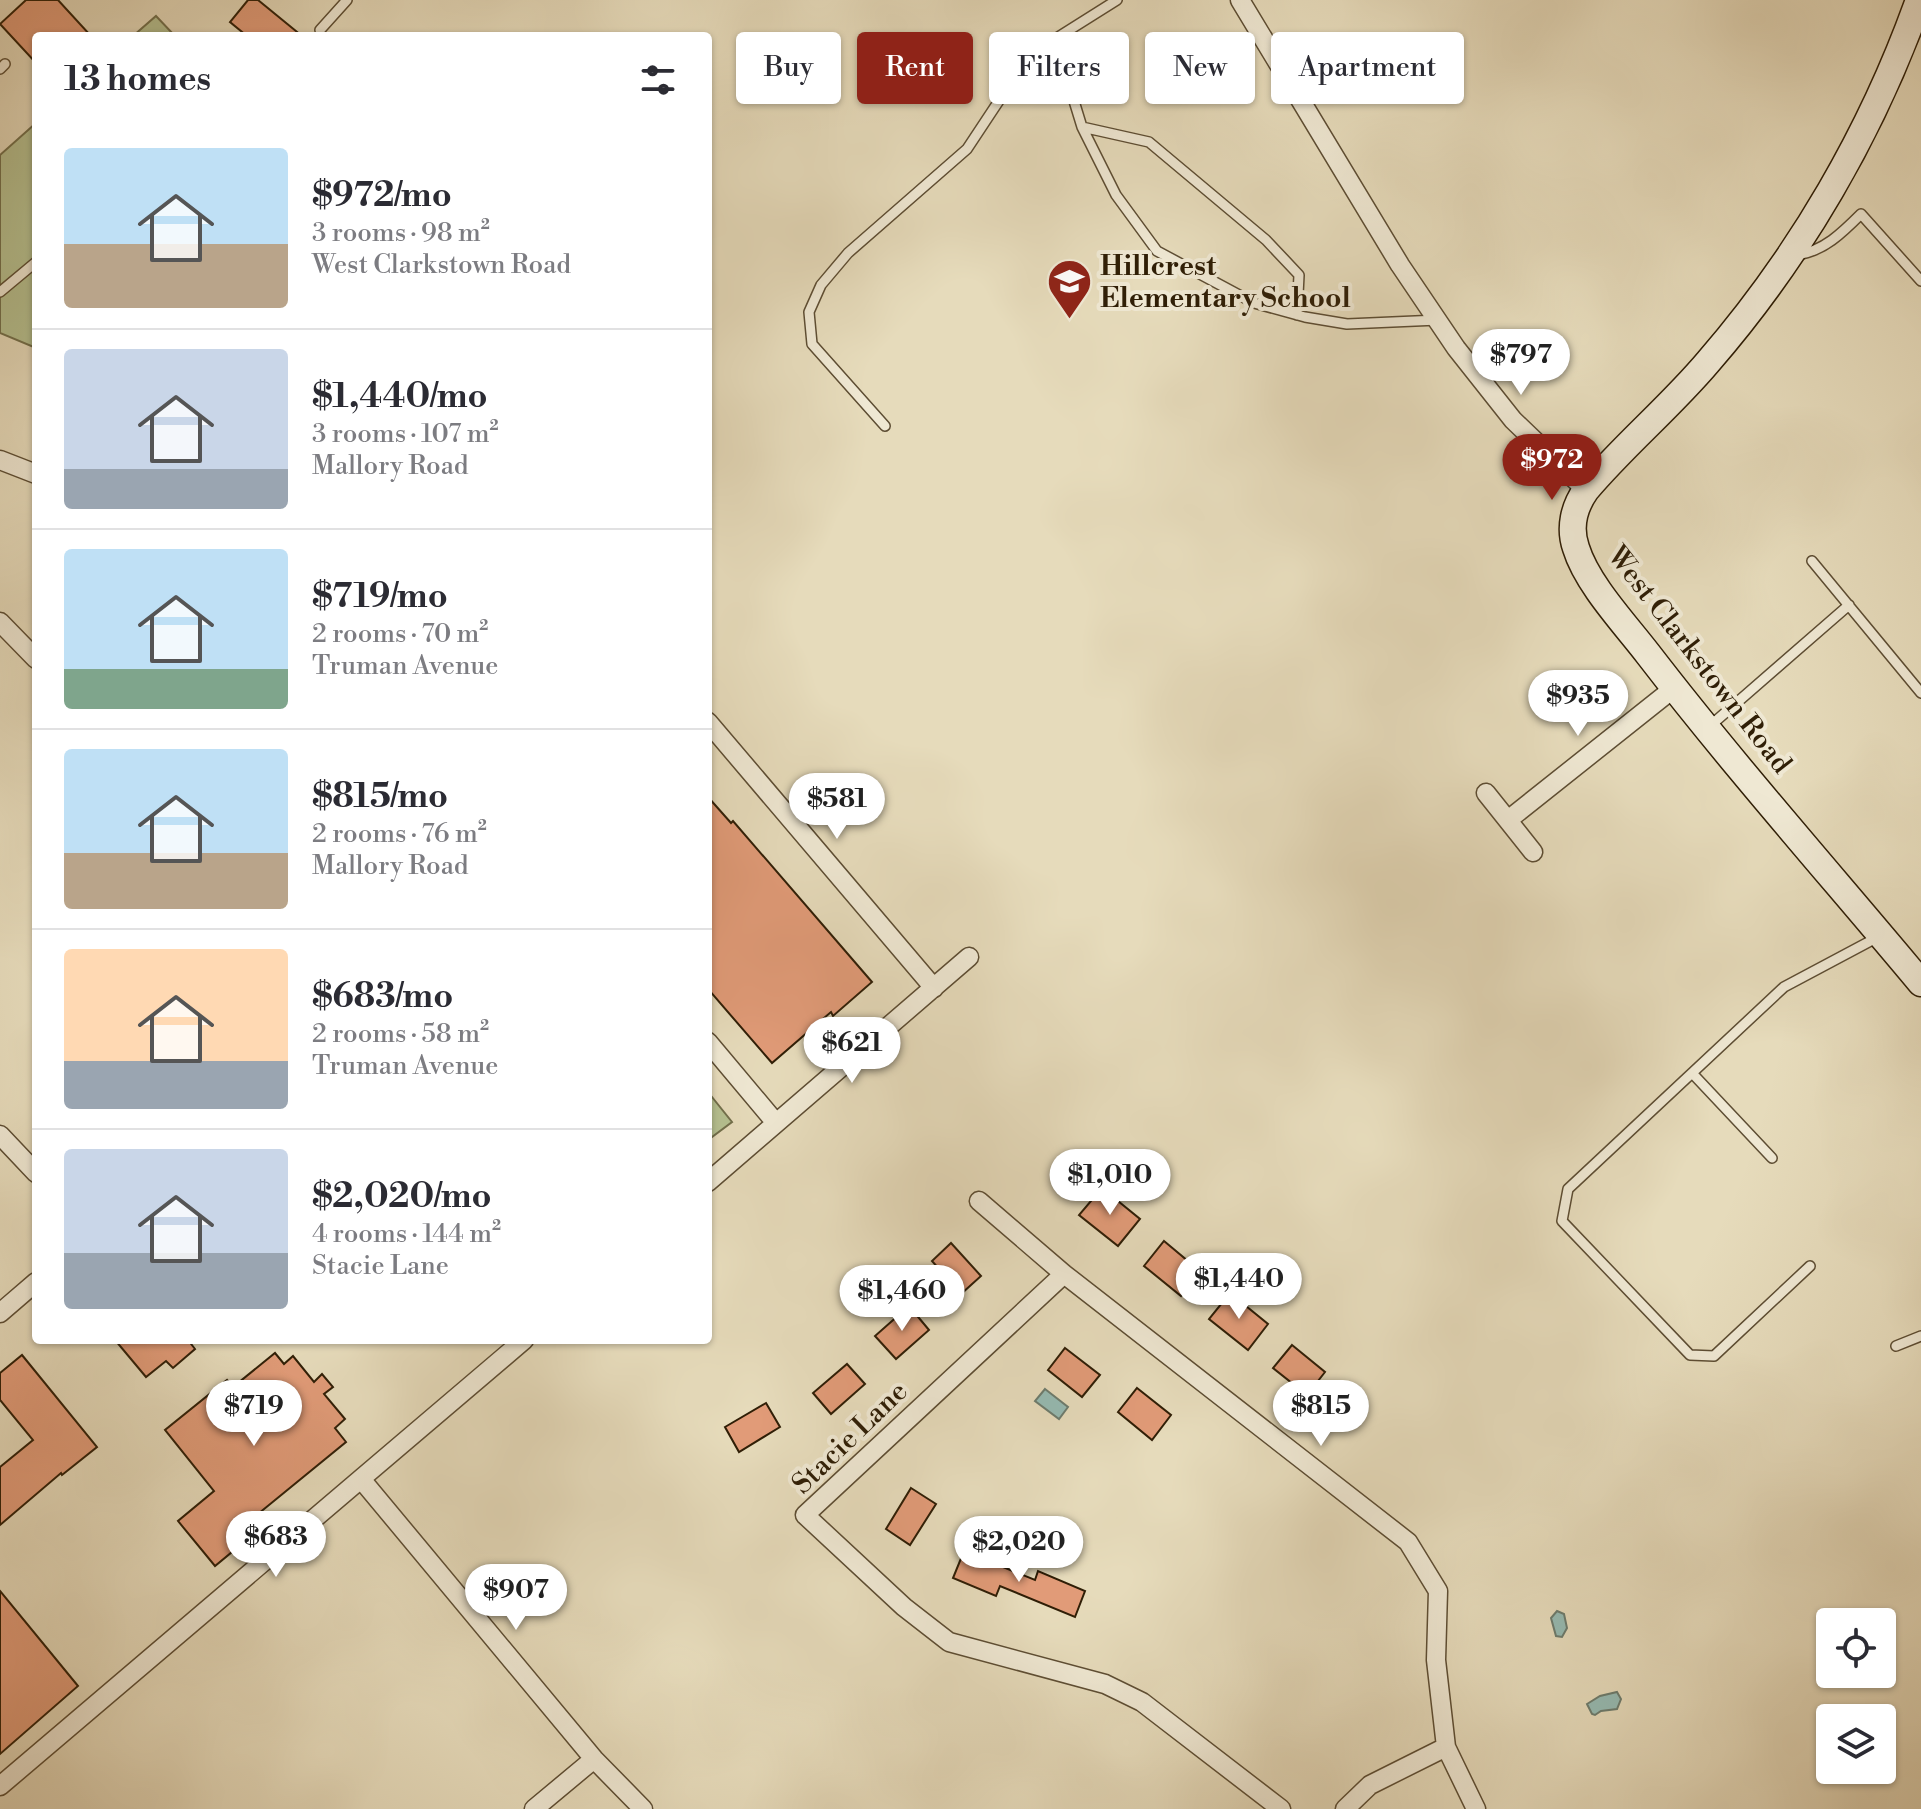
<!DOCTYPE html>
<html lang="en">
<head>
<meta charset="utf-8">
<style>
  body { margin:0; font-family:"Libre Bodoni",serif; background:#f7f7f7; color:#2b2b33; height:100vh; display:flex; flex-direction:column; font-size:30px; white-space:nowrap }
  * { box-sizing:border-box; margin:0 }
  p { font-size:26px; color:#7c7c81 }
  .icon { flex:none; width:44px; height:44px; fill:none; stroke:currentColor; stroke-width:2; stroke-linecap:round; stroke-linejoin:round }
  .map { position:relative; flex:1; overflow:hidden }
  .side { position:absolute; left:32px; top:32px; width:680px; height:1312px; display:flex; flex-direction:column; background:#fff; border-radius:8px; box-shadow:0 2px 6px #0004 }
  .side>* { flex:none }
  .guide { position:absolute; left:736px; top:32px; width:760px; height:72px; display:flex; gap:16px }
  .tools { position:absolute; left:1816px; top:1608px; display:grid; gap:16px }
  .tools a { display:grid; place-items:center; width:80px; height:80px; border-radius:8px; background:#fff; box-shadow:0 2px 6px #0004; font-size:40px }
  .price { position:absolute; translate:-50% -68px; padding:0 18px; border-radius:28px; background:#fff; color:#222; font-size:26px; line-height:52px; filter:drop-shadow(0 2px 4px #0008) }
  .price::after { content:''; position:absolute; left:50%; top:48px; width:24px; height:18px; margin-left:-12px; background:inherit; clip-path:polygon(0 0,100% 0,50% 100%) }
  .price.on { background:#8f2418; color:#fff }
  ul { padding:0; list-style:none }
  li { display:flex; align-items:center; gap:24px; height:200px; padding:0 32px }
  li+li { border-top:2px solid #e1e1e2 }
  li span { display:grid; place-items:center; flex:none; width:224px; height:160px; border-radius:8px; color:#555 }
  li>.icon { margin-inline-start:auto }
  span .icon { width:96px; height:96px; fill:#fffc; stroke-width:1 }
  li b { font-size:34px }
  h2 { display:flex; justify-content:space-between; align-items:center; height:96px; padding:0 32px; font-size:34px }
  .pill { padding:0 28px; border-radius:8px; background:#fff; box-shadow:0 2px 6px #0004; font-size:28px; line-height:72px }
  .pill.on { background:#8f2418; color:#fff }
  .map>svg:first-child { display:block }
  .green { fill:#b5c090; stroke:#726f4b; stroke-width:2 }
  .water { fill:#96bbb3; stroke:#6d7c6e; stroke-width:2 }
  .building { fill:#e19b78; stroke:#2f1e06; stroke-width:2 }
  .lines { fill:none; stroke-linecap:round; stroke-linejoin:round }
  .lane-casing { stroke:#5d4d33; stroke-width:12 }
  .street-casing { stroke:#5d4d33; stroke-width:21 }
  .secondary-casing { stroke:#2f1e06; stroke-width:29 }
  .lane { stroke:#efe8d3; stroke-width:9 }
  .street { stroke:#efe8d3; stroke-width:18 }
  .secondary { stroke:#efe8d3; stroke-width:26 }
  .labels { text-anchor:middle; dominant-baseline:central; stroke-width:8; stroke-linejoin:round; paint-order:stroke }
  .poi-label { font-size:28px; font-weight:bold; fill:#2f1e06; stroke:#efe8d3; text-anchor:start }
  .street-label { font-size:28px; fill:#2f1e06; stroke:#efe8d3 }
</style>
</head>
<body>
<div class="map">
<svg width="1921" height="1809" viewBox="0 0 1921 1809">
  <rect width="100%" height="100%" fill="#e6dbbb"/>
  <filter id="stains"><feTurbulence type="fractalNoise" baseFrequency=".0025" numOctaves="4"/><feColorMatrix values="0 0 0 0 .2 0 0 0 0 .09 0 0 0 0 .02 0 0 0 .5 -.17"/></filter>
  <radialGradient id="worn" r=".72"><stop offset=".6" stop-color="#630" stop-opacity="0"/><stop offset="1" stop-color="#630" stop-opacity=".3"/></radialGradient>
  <path class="green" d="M 156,16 L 175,36 L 133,36 Z
    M 36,123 L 36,348 L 0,333 L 0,155 Z
    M 708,1092 L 732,1122 L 708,1140 Z"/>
  <path class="water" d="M 1045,1389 L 1068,1407 L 1059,1419 L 1035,1401 Z
    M 1557,1611 L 1564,1614 L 1567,1628 L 1562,1637 L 1556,1636 L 1551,1618 Z
    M 1617,1692 L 1621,1699 L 1617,1709 L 1601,1711 L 1595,1715 L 1592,1714 L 1587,1704 L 1600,1696 Z"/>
  <path class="building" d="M 26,0 L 58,0 L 91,36 L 36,36 L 36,63 L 0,24 Z
    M 248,0 L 258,0 L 302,36 L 247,36 L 230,22 Z
    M 708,797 L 731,823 L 733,821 L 872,982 L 833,1016 L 831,1012 L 772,1063 L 708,989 Z
    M 1102,1188 L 1140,1219 L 1118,1246 L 1079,1215 Z
    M 1164,1241 L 1201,1272 L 1181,1296 L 1144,1266 Z
    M 951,1243 L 981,1276 L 961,1294 L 932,1261 Z
    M 1230,1293 L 1268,1324 L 1248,1350 L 1209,1319 Z
    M 909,1306 L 929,1330 L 896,1359 L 875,1336 Z
    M 115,1340 L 188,1340 L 195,1349 L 173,1368 L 166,1361 L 146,1377 Z
    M 1292,1345 L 1325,1372 L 1307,1395 L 1273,1368 Z
    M 1065,1348 L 1100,1375 L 1082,1397 L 1048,1370 Z
    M 275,1353 L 284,1364 L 293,1356 L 314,1382 L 322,1374 L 333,1387 L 324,1394 L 345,1419 L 335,1428 L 346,1442 L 253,1518 L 261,1528 L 215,1566 L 178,1521 L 214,1491 L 165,1430 L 227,1380 L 233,1387 Z
    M 22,1355 L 97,1447 L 62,1475 L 61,1473 L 0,1525 L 0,1467 L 33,1440 L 0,1400 L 0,1373 Z
    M 847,1364 L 865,1384 L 831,1414 L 813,1393 Z
    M 1137,1388 L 1171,1415 L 1152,1440 L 1118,1412 Z
    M 766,1403 L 780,1427 L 739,1452 L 725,1427 Z
    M 911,1488 L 936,1504 L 910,1545 L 886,1529 Z
    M 964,1551 L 1035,1580 L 1038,1571 L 1085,1591 L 1075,1617 L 1000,1586 L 996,1596 L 953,1578 Z
    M 0,1591 L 78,1686 L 0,1754 Z"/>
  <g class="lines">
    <defs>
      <path id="lane" d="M 1117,0 L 1055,39 L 1082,127 L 1116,195 L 1157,251 L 1254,303 L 1305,317 L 1347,324 L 1438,320
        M 320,30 L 347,0
        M 0,69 L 5,64
        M 1082,127 L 1149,142 L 1266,240 L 1299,275 L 1297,315
        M 1797,255 C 1824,251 1842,233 1861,214 L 1921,281
        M 0,292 L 36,262
        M 885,426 L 812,344 L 809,312 L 821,285 L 848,253 L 967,149 L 1014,78 L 1055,39
        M 1812,561 L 1921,693
        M 1710,726 L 1849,605
        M 1692,1073 L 1772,1158
        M 1810,1266 L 1714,1356 L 1690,1355 L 1562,1221 L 1568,1189 L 1784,987 L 1878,937
        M 1896,1346 L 1921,1336"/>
      <path id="street" d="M 1240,0 L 1400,265 L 1456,348 L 1513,420 L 1586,490
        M 0,460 L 36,474
        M 0,622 L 36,659
        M 708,722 L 934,988
        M 1486,793 L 1533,852
        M 1508,820 L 1674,688
        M 708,1042 L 776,1123
        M 0,1135 L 36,1173
        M 708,1182 L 969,957
        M 979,1201 L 1064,1274 L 1408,1542 L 1438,1591 L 1436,1660 L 1446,1747 L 1476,1809
        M 1064,1274 L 805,1515 L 904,1607 L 949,1642 L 1105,1684 L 1142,1702 L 1281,1809
        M 0,1313 L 36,1282
        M 361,1479 L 594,1759 L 643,1809
        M 0,1786 L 524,1340
        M 534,1809 L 594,1759
        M 1345,1809 L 1370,1785 L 1446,1747"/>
      <path id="secondary" d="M 1919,0 C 1872,132 1800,256 1708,362 C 1670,407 1624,445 1586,490 C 1574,507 1569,528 1576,548 C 1587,584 1625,624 1648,654 C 1735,767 1830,874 1921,983"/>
    </defs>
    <use href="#lane" class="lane-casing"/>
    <use href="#street" class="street-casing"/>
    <use href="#secondary" class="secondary-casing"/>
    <use href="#lane" class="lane"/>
    <use href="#street" class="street"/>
    <use href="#secondary" class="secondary"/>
  </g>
  <defs>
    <symbol id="school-pin" viewBox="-11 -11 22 30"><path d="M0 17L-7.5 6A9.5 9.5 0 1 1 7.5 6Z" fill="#8f2418" stroke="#efe8d3"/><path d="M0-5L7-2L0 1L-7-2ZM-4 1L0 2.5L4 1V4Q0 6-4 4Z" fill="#fff"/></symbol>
  </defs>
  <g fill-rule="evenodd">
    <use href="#school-pin" x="1044" y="256" width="51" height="69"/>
  </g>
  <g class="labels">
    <g class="poi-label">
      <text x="1100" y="266">Hillcrest<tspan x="1100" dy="32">Elementary School</tspan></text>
    </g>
    <g class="street-label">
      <text transform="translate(1699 660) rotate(52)">West Clarkstown Road</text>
      <text transform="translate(850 1438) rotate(-44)">Stacie Lane</text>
    </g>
  </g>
  <rect width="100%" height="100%" filter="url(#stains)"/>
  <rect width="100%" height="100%" fill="url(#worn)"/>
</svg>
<div class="tools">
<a><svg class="icon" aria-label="locate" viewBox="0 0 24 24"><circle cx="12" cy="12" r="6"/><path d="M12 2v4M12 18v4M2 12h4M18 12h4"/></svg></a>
<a><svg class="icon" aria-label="layers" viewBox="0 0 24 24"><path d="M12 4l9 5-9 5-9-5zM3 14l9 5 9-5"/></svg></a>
</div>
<b class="price" style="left:1521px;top:397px">$797</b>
<b class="price on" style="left:1552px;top:502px">$972</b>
<b class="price" style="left:1578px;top:738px">$935</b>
<b class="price" style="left:837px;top:841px">$581</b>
<b class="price" style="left:852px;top:1085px">$621</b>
<b class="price" style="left:1110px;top:1217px">$1,010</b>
<b class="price" style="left:1239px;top:1321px">$1,440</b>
<b class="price" style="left:902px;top:1333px">$1,460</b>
<b class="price" style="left:254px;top:1448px">$719</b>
<b class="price" style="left:1321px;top:1448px">$815</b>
<b class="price" style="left:276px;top:1579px">$683</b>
<b class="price" style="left:1019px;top:1584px">$2,020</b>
<b class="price" style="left:516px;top:1632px">$907</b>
<div class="guide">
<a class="pill">Buy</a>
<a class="pill on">Rent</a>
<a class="pill">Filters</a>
<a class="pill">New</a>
<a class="pill">Apartment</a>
</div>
<section class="side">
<h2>13 homes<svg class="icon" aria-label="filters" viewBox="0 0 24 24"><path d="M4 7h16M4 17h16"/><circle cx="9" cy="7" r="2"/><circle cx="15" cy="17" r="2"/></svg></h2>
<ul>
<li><span style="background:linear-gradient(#bfe0f5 60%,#b9a48a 0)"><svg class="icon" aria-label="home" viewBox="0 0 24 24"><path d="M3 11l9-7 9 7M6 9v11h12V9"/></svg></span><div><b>$972/mo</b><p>3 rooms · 98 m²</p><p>West Clarkstown Road</p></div></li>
<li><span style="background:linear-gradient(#c9d6e8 75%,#9aa5b1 0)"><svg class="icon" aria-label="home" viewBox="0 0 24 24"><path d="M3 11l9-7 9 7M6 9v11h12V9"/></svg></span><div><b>$1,440/mo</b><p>3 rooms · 107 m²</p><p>Mallory Road</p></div></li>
<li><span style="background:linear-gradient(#bfe0f5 75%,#7fa58c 0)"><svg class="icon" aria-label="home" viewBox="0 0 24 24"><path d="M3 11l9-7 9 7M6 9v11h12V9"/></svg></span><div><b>$719/mo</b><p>2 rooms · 70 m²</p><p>Truman Avenue</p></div></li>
<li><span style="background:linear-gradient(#bfe0f5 65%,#b9a48a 0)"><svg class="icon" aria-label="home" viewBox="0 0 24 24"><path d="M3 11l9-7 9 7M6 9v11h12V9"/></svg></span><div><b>$815/mo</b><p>2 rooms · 76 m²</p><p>Mallory Road</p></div></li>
<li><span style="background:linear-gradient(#ffd9b3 70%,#9aa5b1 0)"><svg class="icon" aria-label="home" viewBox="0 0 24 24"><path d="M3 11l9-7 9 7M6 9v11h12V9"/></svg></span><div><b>$683/mo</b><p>2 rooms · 58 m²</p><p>Truman Avenue</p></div></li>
<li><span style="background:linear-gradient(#c9d6e8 65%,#9aa5b1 0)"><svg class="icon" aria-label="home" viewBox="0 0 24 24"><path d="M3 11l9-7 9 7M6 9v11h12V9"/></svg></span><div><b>$2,020/mo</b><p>4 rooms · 144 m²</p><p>Stacie Lane</p></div></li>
</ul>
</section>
</div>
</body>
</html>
